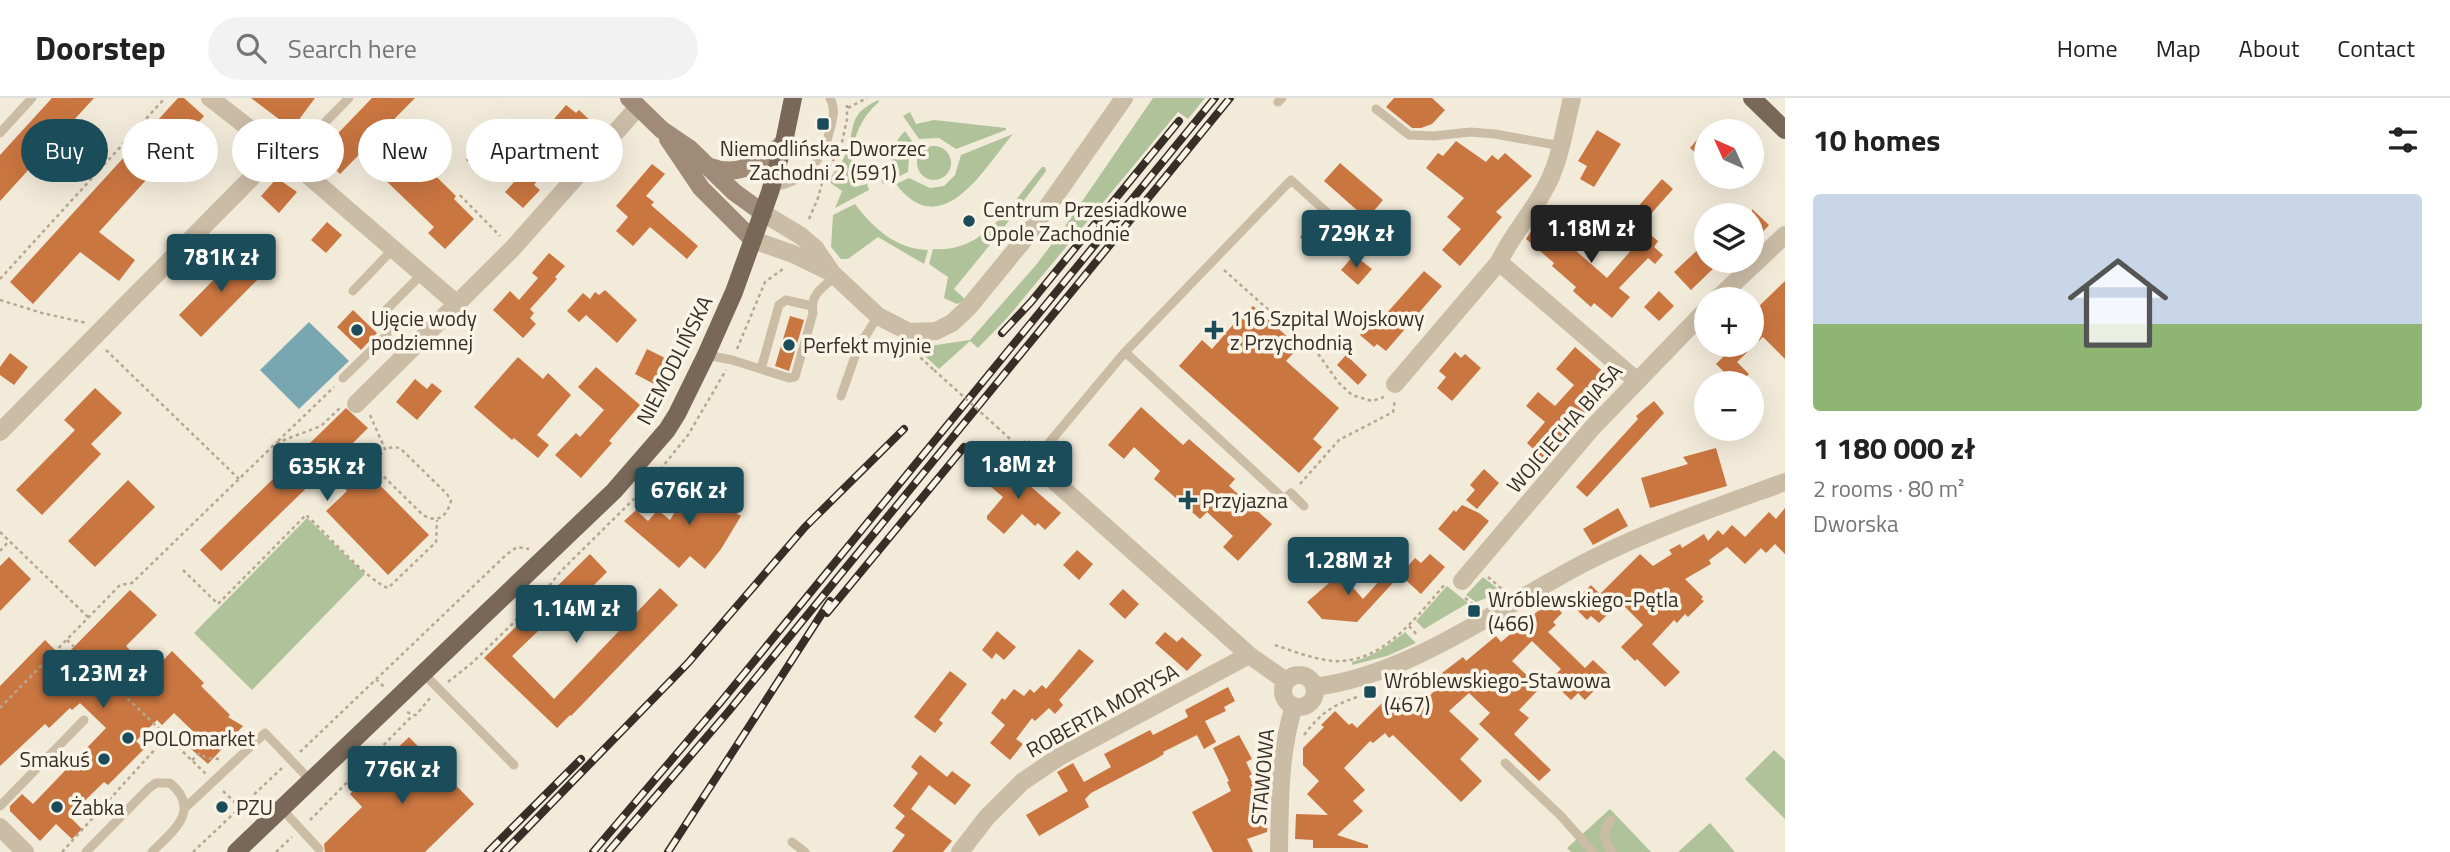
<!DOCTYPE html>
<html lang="en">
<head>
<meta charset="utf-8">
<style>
  body { margin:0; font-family:"Titillium Web",sans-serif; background:#f2f2f2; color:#222; height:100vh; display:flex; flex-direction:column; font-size:26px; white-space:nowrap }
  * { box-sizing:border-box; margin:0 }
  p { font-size:23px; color:#767676 }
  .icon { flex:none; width:38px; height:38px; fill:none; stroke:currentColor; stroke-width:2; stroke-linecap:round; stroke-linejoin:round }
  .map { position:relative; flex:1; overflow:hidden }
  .details { display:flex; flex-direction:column; background:#fff; width:665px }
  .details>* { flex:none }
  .guide { position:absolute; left:21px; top:21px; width:665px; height:63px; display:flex; gap:14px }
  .needle { width:46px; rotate:315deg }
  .buttons { position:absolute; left:1694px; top:21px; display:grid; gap:14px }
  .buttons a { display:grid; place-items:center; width:70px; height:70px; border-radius:50%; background:#fff; box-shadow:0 7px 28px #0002; font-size:35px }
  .price { position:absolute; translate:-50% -60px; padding:0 16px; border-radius:7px; background:#1b4c5a; color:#fff; font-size:23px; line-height:46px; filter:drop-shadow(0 2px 4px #0008) }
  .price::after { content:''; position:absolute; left:50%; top:42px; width:21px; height:16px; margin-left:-10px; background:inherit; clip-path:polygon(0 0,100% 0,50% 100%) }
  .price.selected { background:#222; color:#fff }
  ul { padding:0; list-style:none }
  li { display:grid; align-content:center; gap:14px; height:371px; padding:0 28px }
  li+li { border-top:2px solid #e0e0e0 }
  li span { display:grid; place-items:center; height:217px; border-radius:7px; color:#555 }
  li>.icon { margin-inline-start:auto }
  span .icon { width:126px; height:126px; fill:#fffc; stroke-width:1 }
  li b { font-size:30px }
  h2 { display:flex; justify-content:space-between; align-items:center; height:84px; padding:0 28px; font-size:30px }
  .chip { padding:0 24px; border-radius:32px; background:#fff; box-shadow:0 7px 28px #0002; font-size:24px; line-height:63px }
  .chip.selected { background:#1b4c5a; color:#fff }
  header { display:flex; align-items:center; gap:42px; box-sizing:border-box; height:98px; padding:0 35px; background:#fff; border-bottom:2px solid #e0e0e0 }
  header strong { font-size:33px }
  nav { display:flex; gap:38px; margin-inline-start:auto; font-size:24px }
  .search { width:490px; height:63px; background:#f2f2f2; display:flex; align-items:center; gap:18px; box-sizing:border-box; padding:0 24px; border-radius:38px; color:#767676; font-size:26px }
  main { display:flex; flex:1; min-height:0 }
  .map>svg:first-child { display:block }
  .green { fill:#afc29a }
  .water { fill:#78a6b1 }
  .building { fill:#ca7641 }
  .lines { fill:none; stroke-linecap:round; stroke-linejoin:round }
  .path { stroke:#b7a790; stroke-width:2.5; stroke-dasharray:3.5 3.5; stroke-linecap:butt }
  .lane { stroke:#cbbca6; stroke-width:9 }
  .street { stroke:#cbbca6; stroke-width:18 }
  .secondary { stroke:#9f8b77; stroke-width:18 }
  .primary { stroke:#796858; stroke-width:18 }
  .rail-casing { stroke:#372e27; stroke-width:8 }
  .rail { stroke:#faf4e7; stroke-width:5; stroke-dasharray:16; stroke-linecap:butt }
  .path-bridge { stroke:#b7a790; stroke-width:2.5; stroke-dasharray:3.5 3.5; stroke-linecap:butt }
  .poi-dot { fill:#1b4c5a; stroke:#faf4e7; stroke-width:2.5 }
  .labels { text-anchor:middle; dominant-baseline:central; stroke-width:7; stroke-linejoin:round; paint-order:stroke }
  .poi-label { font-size:21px; fill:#372e27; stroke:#faf4e7; text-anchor:start }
  .street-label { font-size:21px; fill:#372e27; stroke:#faf4e7 }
</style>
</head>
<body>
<header>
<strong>Doorstep</strong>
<div class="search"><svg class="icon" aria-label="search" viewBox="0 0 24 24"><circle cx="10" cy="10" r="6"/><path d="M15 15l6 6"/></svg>Search here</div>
<nav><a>Home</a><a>Map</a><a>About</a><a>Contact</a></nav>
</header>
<main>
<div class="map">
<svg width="1785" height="754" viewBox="0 0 1785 754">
  <rect width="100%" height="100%" fill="#f3ebda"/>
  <path class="green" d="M 1153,0 L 1205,0 L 1188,21 L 1178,14 L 1008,219 L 978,250 L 970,243 L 939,271 L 916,250 L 970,242 L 1036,167 L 1061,134 Z
    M 878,2 L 879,4 C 854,25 847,58 855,89 L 867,86 L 869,92 L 835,110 L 842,93 L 828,83 C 834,74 842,66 846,55 C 857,27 846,18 878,2 Z
    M 910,14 L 916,26 L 934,22 L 1006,30 L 1006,32 L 956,51 L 939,40 L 919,41 L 903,18 Z
    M 905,33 L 914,46 L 909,60 L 908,74 L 883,86 L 881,82 L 893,78 C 888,60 892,46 905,33 Z
    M 1013,36 C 985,69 942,147 896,86 L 909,80 L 930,90 L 944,88 L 955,77 L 961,57 Z
    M917 65a17 17 0 1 1 34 0a17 17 0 1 1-34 0Z
    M 1042,69 L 1045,69 L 1046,73 L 1002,132 L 954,191 L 966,202 L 957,206 L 944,200 L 948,179 L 929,166 L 933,151 C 986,155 1012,104 1042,69 Z
    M 855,106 C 873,130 896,151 928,152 L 924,166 L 878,139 L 848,161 L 841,161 L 831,149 L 833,117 Z
    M 307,420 L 365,476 L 252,592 L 194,535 Z
    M 1483,479 L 1502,494 L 1476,504 L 1466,497 Z
    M 1447,488 L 1468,505 L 1424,531 L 1416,523 Z
    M 1405,534 L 1416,545 L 1387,558 L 1352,567 L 1352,564 C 1372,559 1389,547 1405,534 Z
    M 1774,652 L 1785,662 L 1785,721 L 1745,681 Z
    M 1610,711 L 1651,754 L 1571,754 L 1567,750 Z
    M 1710,725 L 1735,754 L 1678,754 Z"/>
  <path class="water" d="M 309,224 L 349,263 L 299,311 L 260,272 Z"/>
  <path class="building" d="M 52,0 L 94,0 L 0,103 L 0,57 Z
    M 178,0 L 184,0 L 204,18 L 99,134 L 135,162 L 119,183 L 80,154 L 33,206 L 10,184 Z
    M 251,0 L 315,0 L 292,31 Z
    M 372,0 L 415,0 L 340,76 L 319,55 Z
    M 1394,0 L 1432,0 L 1445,12 L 1432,26 L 1421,30 L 1412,30 L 1386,9 Z
    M 566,7 L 576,15 L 579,12 L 595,27 L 556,71 L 551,66 L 534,87 L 540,92 L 523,110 L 505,94 L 539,56 L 535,52 L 553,32 L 548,28 Z
    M 1706,31 L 1706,64 L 1690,50 Z
    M 1597,32 L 1621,46 L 1594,89 L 1580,81 L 1587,68 L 1578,63 Z
    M 483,43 L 499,57 L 482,77 L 466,62 Z
    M 1456,43 L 1486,64 L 1492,57 L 1498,62 L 1505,55 L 1532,78 L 1496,114 L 1502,119 L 1460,168 L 1442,152 L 1461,131 L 1447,119 L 1464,100 L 1426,70 L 1438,55 L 1443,58 Z
    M 406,49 L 456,98 L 454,101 L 474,121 L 445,151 L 428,135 L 434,129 L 379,76 Z
    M 1340,65 L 1383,102 L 1367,121 L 1324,83 Z
    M 652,66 L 665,76 L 646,98 L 654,104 L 651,107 L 698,148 L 687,161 L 650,129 L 633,148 L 616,133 L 628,119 L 616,108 Z
    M 277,80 L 297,94 L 279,115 L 261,98 Z
    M 1662,81 L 1673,91 L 1641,127 L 1630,118 Z
    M 1752,111 L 1769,127 L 1760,137 L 1752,130 Z
    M 1552,113 L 1567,126 L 1558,137 L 1607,180 L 1647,134 L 1658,143 L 1654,149 L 1663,157 L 1655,166 L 1648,160 L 1619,190 L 1630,199 L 1612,220 L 1594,205 L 1591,209 L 1573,193 L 1576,189 L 1552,168 L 1554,165 L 1526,141 L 1540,120 L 1544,124 Z
    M 327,124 L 342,137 L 326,155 L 311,142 Z
    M 1310,127 L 1331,145 L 1320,157 L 1300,139 Z
    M 1706,144 L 1706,163 L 1721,163 L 1691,192 L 1674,174 Z
    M 241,154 L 263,176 L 201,239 L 179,217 Z
    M 549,155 L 565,168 L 555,179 L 557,181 L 530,211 L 534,215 L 530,220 L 536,226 L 523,240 L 493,212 L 510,193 L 519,202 L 538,180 L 532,175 Z
    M 1354,157 L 1372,171 L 1358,187 L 1341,172 Z
    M 1424,173 L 1442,188 L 1386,253 L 1377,246 L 1374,249 L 1360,237 L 1382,212 L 1386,216 Z
    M 1785,183 L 1785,261 L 1763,239 L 1737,264 L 1749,276 L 1740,285 L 1735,285 L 1716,266 L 1735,247 L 1752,247 L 1752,215 Z
    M 605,192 L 637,222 L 617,245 L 586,217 L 579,224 L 567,213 L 583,195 L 590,201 L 595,194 L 599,197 Z
    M 1659,193 L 1674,208 L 1659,223 L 1644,209 Z
    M 1253,208 L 1299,249 L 1286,263 L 1339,310 L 1313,341 L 1322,349 L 1299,375 L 1179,268 L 1202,242 L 1212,251 L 1238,221 L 1240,222 Z
    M 353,212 L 377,235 L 361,252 L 337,229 Z
    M 790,218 L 804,222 L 789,273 L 775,268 Z
    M 1575,249 L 1614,283 L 1545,362 L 1527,345 L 1545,324 L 1526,308 L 1538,294 L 1555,308 L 1574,287 L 1556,271 Z
    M 647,251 L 669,262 L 656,287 L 635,276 Z
    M 1455,254 L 1461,260 L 1465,256 L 1481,270 L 1452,303 L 1437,290 L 1446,279 L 1439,273 Z
    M 10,255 L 28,269 L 14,287 L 0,277 L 0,269 Z
    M 1346,257 L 1367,277 L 1358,287 L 1337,267 Z
    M 518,259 L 543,281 L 548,275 L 571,297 L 537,337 L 549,347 L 538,360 L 514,340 L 512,342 L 474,309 Z
    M 596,269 L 640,307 L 609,343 L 612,345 L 581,380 L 555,357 L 576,335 L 580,339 L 604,312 L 578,289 Z
    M 415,281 L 427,291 L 432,285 L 442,293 L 417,322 L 396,304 Z
    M 95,290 L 122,315 L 91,346 L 101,356 L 42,417 L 16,392 L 75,332 L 64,322 Z
    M 1654,303 L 1664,315 L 1587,399 L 1576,389 L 1638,321 L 1636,318 Z
    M 1141,309 L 1183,347 L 1189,341 L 1235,381 L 1229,388 L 1272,426 L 1238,463 L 1223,449 L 1233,438 L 1207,414 L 1200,421 L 1154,381 L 1160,373 L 1134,349 L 1124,361 L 1108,347 Z
    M 346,310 L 368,330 L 337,361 L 359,382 L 367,374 L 429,437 L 388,477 L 326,413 L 347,393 L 326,371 L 221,473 L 200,452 Z
    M 1716,350 L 1727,388 L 1650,410 L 1641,380 L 1688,366 L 1683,359 Z
    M 1003,364 L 1061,415 L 1045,432 L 1038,425 L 1035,428 L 1022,416 L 1004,436 L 987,421 L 987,418 L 1003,399 L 985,384 Z
    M 1484,371 L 1499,385 L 1477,411 L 1466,402 L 1475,392 L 1470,387 Z
    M 700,372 L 711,379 L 702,394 L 741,418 L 721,451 L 705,471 L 690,458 L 679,470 L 624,423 L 636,412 L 648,423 L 658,412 L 670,422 Z
    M 128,382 L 155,409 L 95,469 L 68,443 Z
    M 1462,407 L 1479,415 L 1489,423 L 1464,453 L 1438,431 L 1454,412 L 1456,414 Z
    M 1618,410 L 1628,428 L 1593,447 L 1583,431 Z
    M 1785,410 L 1785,456 L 1775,446 L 1766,455 L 1761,450 L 1745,466 L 1727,449 L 1709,462 L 1711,466 L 1685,481 L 1703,499 L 1701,501 L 1704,503 L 1688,519 L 1685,516 L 1677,525 L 1674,522 L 1652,546 L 1680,574 L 1665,589 L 1637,561 L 1635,563 L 1621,549 L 1643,527 L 1620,504 L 1599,525 L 1591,518 L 1587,522 L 1571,506 L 1591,487 L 1600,496 L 1640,456 L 1653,468 L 1672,456 L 1669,452 L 1680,446 L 1682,450 L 1704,436 L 1708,443 L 1718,432 L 1723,437 L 1732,427 L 1745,439 L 1769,414 L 1776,421 Z
    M 1077,452 L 1093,466 L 1079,482 L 1063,467 Z
    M 590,456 L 607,474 L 587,494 L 583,490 L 512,558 L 554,601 L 660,490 L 678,507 L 571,618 L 570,617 L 557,630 L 484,560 Z
    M 1430,456 L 1445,469 L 1421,496 L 1400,477 L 1415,460 L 1421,465 Z
    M 9,459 L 31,481 L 0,513 L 0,468 Z
    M 1335,469 L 1363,501 L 1392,469 L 1401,476 L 1357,524 L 1322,521 L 1307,504 L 1329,485 L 1324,479 Z
    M 1123,491 L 1139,506 L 1125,521 L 1109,506 Z
    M 130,492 L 157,517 L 126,548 L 152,574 L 172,553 L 204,585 L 201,588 L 230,617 L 228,619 L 243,628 L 208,666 L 190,650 L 200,640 L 174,615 L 162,627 L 157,622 L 136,643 L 144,651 L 108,687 L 104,684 L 69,718 L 82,731 L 72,741 L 56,726 L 40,743 L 10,713 L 10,708 L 22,696 L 33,706 L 106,630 L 80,605 L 72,612 L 70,610 L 49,630 L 45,626 L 0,668 L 0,588 L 45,542 L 63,560 Z
    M 1551,502 L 1562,515 L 1553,524 L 1556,527 L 1548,534 L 1585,570 L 1593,562 L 1609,577 L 1585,602 L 1578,595 L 1571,602 L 1550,582 L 1561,571 L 1532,543 L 1512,563 L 1540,590 L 1519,612 L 1529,620 L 1514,636 L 1551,672 L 1539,683 L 1479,626 L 1490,615 L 1469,595 L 1449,613 L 1479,641 L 1460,661 L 1482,683 L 1461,704 L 1393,637 L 1389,640 L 1385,635 L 1373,645 L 1370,643 L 1344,670 L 1365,692 L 1353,703 L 1363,713 L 1337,737 L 1368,747 L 1368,750 L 1313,750 L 1313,742 L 1295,741 L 1296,716 L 1328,717 L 1307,696 L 1319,683 L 1303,667 L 1303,650 L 1324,629 L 1321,627 L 1335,613 L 1349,627 L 1352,625 L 1357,630 L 1387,600 L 1396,596 L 1414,614 L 1440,587 L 1442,575 L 1463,559 L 1466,563 L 1496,538 L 1501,544 Z
    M 997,533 L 1016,549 L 1004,562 L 996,555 L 992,561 L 982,552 Z
    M 1165,534 L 1177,544 L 1182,539 L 1202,557 L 1187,573 L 1155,545 Z
    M 1079,551 L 1094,563 L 1059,602 L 1063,607 L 1055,616 L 1049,610 L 1035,623 L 1032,620 L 1016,641 L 1023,646 L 1010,662 L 990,645 L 1005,627 L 991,615 L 1002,600 L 1005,602 L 1014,591 L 1024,598 L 1030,591 L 1034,595 L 1042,587 L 1046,591 Z
    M 950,573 L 967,586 L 939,622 L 943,625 L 935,635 L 914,619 Z
    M 1228,589 L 1235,603 L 1224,609 L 1226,613 L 1205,623 L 1216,644 L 1204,651 L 1197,637 L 1163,654 L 1164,656 L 1156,661 L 1091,695 L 1085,701 L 1089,709 L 1039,738 L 1026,717 L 1068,693 L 1057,674 L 1073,665 L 1084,684 L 1111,669 L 1104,656 L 1150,632 L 1153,637 L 1188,619 L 1185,612 Z
    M 1239,637 L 1252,661 L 1246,664 L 1252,676 L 1249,678 L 1268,715 L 1267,734 L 1247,741 L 1253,754 L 1213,754 L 1192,714 L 1231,693 L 1227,684 L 1229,683 L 1213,650 Z
    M 409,639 L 474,706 L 425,754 L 325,754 L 324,746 L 362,709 L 350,696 Z
    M 920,657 L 947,679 L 952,673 L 971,687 L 955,707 L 929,687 L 911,711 L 952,743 L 943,754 L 892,754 L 905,737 L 895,730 L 905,718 L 893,708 L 918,675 L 911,669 Z"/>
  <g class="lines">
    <path class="path" d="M 848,10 L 867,0
      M 460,97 L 500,138
      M 809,121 L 818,100 L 824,78 L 841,49 L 847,21 L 847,7
      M 1224,172 L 1319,257 L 1338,284 L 1352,297 L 1372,303 L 1384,299
      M 0,181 L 165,0
      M 0,202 L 42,215 L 87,225
      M 910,250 L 934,272
      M 737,251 L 765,184 L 783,171
      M 106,252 L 239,381
      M 370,317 L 385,351 L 378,360 L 377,372 L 423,417 C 438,426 447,418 451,403 L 447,396 L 400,350 L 393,349 L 385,351
      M 997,329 L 1019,349 L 1026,342 L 1032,346
      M 278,343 L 334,289
      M 1300,386 L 1339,342 L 1393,314 L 1395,301
      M 0,434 L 89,520
      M 0,453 L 9,443
      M 183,472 L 218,506 L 306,417 C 324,433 369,484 388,490 L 436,444 L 437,422
      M 1488,479 L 1502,491
      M 1465,500 L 1475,508
      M 1409,528 L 1418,538
      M 67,542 L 206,676
      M 1275,547 C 1293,553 1313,561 1333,563 C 1383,566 1417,518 1446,485
      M 376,581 L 384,589
      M 448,584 L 472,565 L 541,498 L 561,473 L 647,388 L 688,337 L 726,272
      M 0,610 L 120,487 L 132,485 L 276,345 L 321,328 L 340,310
      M 407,614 L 413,617 L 416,617 L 430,600
      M 1304,637 C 1321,615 1331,608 1357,599
      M 300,654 L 507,456 L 517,449 L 529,451
      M 192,662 L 200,655 L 206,660 L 219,661
      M 223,693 L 240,709
      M 310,722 L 413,617
      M 62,754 L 167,638
      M 193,754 L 282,670
      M 276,754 L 292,739"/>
    <path class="lane" d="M 1278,4 L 1282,0
      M 1376,11 L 1409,37 L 1434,38 L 1470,34 L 1495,36 L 1561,48
      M 0,35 L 32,0
      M 289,61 L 349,0
      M 772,89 C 804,85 823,62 830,32 C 833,19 836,12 830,0
      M 353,193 L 394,150
      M 1125,254 L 1284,401 L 1291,395 L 1304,408
      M 706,257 L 732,262 L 789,280 L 795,279 L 813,215 C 810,196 822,190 835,179
      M 761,271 L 779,207 L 786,202 L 812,208
      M 343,280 L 387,237 L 385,213 L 423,175
      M 841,298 L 858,250 L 878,218
      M 1033,364 L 1125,254 L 1291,82 L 1352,137
      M 424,576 L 514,667
      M 1505,665 L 1561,718 L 1593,754
      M 0,708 L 84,622
      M 185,710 L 265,635 L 311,683
      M 282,711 L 319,751
      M 1611,722 C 1602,733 1603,743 1612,754
      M 792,744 L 805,754
      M 86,754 L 149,690 L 156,685 L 170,685 C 202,712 173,733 152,754"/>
    <path class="street" d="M 210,0 L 289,61 L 457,206
      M 763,115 L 801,138 L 815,150 L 832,175 L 878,218 L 909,234 L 936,233 L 952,225 L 968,210 L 1027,138 L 1124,0
      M 753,142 L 793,156 L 832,175
      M 1499,164 L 1636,282
      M 1717,201 L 1785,137
      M 1395,286 L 1499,164 C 1511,138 1529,119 1543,94 C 1560,66 1564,32 1572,0
      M 356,306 L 513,150 L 638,9
      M 0,334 L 278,53
      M 1033,364 L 1249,557 L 1286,583
      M 1462,483 L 1592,330 L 1706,212
      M1283 593a16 16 0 1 1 32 0a16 16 0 1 1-32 0Z
      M 1314,589 C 1412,577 1502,507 1588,463 C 1651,431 1719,408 1785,384
      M 0,729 L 25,754
      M 960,754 L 987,719 L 1022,684 L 1059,659 L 1249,557
      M 1279,754 C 1280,705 1279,656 1294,608"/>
    <path class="secondary" d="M 629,0 L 662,32 L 690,51 L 734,94 L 763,115
      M 668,41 L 701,90 L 753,142
      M 710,69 C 738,80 764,64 784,44"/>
    <path class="primary" d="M 1752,0 L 1785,32
      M 236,754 L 614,393 L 667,332 L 677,316 L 706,257 L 734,194 L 770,94 L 784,44 L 793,0"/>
    <defs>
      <path id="rail" d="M 1002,235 L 1031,204 L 1179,23
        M 827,515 L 964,349
        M 488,754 L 581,661
        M 504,754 L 688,565 L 805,429 L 904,331
        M 593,754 L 720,605 L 1215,0
        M 608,754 L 728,614 L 1230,0
        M 668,754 L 830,503"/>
    </defs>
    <use href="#rail" class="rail-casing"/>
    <use href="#rail" class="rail"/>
    <path class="path-bridge" d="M 934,272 L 997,329"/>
  </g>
  <g class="poi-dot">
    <rect x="816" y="19" width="14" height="14" rx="3.5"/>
    <circle cx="969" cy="123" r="7"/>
    <circle cx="357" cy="232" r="7"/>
    <path d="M1210.5 221.5h7v7h7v7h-7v7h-7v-7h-7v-7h7z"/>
    <circle cx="789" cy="247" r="7"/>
    <path d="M1184.5 391.5h7v7h7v7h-7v7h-7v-7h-7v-7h7z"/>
    <rect x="1467" y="506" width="14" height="14" rx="3.5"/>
    <rect x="1363" y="587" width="14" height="14" rx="3.5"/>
    <circle cx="128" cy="640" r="7"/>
    <circle cx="104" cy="661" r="7"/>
    <circle cx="57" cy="709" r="7"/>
    <circle cx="222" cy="709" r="7"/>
  </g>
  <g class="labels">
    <g class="poi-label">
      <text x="823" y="50" text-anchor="middle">Niemodlińska-Dworzec<tspan x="823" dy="24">Zachodni 2 (591)</tspan></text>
      <text x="983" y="111">Centrum Przesiadkowe<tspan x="983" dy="24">Opole Zachodnie</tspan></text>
      <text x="371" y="220">Ujęcie wody<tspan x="371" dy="24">podziemnej</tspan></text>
      <text x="1230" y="220">116 Szpital Wojskowy<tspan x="1230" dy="24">z Przychodnią</tspan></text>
      <text x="803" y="247">Perfekt myjnie</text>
      <text x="1202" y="402">Przyjazna</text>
      <text x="1488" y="501">Wróblewskiego-Pętla<tspan x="1488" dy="24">(466)</tspan></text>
      <text x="1384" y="582">Wróblewskiego-Stawowa<tspan x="1384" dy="24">(467)</tspan></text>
      <text x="142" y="640">POLOmarket</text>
      <text x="90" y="661" text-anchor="end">Smakuś</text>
      <text x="71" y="709">Żabka</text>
      <text x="236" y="709">PZU</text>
    </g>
    <g class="street-label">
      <text transform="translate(674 262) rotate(-63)">NIEMODLIŃSKA</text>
      <text transform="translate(1564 330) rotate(-49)">WOJCIECHA BIASA</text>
      <text transform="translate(1102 612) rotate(-29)">ROBERTA MORYSA</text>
      <text transform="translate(1262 679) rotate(-85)">STAWOWA</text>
    </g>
  </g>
</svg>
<div class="buttons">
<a><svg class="needle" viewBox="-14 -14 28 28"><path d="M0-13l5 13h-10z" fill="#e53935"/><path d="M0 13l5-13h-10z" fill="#767676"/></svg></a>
<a><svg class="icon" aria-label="layers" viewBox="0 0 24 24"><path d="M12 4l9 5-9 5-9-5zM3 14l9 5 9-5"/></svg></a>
<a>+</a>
<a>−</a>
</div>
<b class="price selected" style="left:1591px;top:167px">1.18M zł</b>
<b class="price" style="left:1356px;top:172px">729K zł</b>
<b class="price" style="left:221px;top:196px">781K zł</b>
<b class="price" style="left:1018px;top:403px">1.8M zł</b>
<b class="price" style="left:327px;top:405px">635K zł</b>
<b class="price" style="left:689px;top:429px">676K zł</b>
<b class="price" style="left:1348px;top:499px">1.28M zł</b>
<b class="price" style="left:576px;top:547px">1.14M zł</b>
<b class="price" style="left:103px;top:612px">1.23M zł</b>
<b class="price" style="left:402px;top:708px">776K zł</b>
<div class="guide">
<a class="chip selected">Buy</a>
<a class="chip">Rent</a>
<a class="chip">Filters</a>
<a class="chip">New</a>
<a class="chip">Apartment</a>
</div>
</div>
<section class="details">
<h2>10 homes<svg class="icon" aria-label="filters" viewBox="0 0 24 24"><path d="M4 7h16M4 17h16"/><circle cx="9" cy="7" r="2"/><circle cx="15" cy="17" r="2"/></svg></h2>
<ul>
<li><span style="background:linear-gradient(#c9d6e8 60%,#8fb573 0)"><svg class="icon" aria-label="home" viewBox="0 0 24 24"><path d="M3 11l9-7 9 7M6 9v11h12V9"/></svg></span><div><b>1 180 000 zł</b><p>2 rooms · 80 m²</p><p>Dworska</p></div></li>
</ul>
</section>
</main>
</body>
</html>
